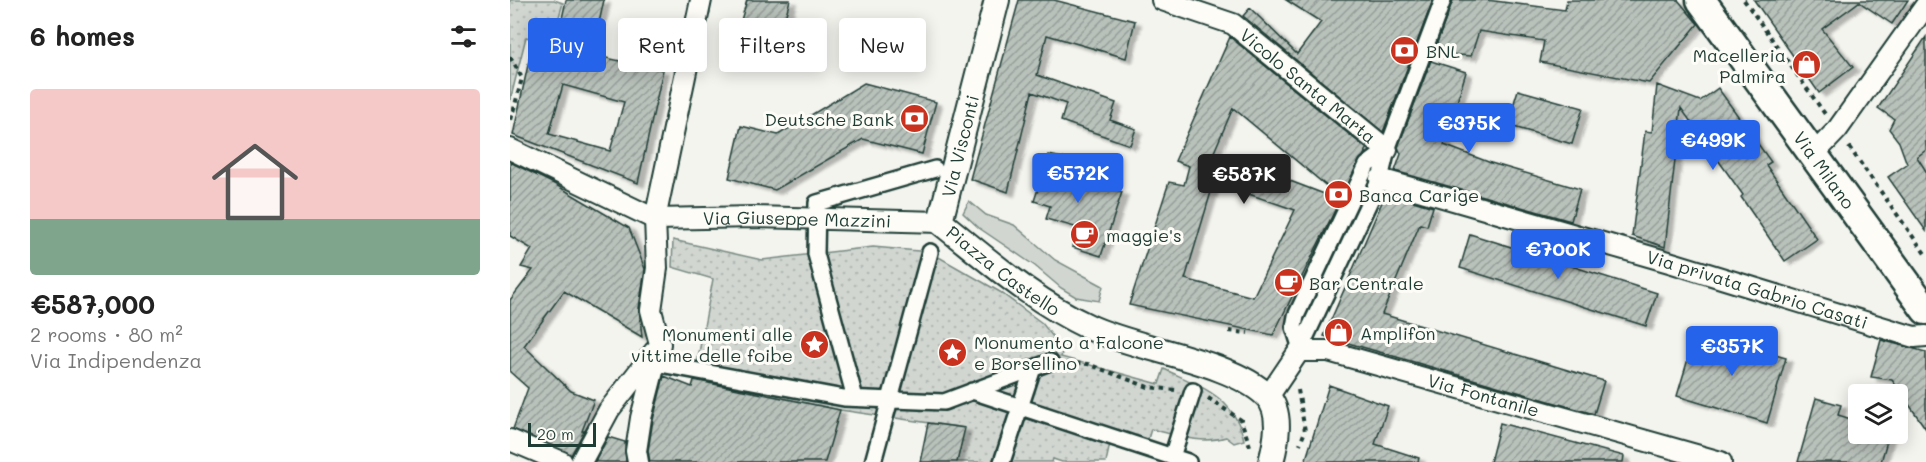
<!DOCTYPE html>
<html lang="en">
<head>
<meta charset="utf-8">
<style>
  body { margin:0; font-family:Mali,sans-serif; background:#f2f2f2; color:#222; height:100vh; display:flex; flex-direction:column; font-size:22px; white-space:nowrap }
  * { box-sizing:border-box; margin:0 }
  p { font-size:20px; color:#767676 }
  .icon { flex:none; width:33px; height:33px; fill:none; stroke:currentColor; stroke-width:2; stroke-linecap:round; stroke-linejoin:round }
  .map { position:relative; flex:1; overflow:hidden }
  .side { display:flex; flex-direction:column; background:#fff; width:510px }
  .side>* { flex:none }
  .banner { position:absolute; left:18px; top:18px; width:570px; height:54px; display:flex; gap:12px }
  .fabs { position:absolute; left:1338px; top:384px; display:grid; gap:12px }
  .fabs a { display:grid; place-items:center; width:60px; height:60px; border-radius:6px; background:#fff; box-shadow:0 3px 15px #0003; font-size:30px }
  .scale { position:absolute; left:18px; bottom:15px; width:68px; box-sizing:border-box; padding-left:6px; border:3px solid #1f3d34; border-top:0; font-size:16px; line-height:21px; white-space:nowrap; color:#1f3d34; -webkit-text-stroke:4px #fdfcf7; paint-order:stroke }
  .price { position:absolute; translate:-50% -51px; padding:0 14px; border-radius:6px; background:#2563eb; color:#fff; font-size:20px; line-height:39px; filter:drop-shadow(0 2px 3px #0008) }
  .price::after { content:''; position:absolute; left:50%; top:36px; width:18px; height:14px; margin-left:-9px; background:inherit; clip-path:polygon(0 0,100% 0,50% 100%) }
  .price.active { background:#222; color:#fff }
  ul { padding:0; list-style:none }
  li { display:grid; align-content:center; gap:12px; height:318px; padding:0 30px }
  li span { display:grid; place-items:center; height:186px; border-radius:6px; color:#555 }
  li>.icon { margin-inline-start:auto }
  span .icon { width:108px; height:108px; fill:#fffc; stroke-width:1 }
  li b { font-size:26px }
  h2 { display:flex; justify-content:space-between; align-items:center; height:72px; padding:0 30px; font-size:26px }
  .tag { padding:0 21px; border-radius:6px; background:#fff; box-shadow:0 3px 15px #0003; font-size:21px; line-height:54px }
  .tag.active { background:#2563eb; color:#fff }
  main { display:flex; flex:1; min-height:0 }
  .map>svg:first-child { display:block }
  .green { fill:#d1d6d1; stroke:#788a82; stroke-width:1.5 }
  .park { fill:url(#park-dots); stroke:#788a82; stroke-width:1.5 }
  .building { fill:url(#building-hatch); stroke:#1f3d34; stroke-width:1.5; fill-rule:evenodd; filter:url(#shadow) }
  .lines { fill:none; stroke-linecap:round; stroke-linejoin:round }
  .pedestrian-casing { stroke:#1f3d34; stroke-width:20 }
  .minor-casing { stroke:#1f3d34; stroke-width:24 }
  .tertiary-casing { stroke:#1f3d34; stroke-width:28 }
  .secondary-casing { stroke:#1f3d34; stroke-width:33 }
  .path { stroke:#1f3d34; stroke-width:4; stroke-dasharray:4.5 4.5; stroke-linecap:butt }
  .pedestrian { stroke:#fdfcf7; stroke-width:15 }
  .minor { stroke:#fdfcf7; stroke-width:20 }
  .tertiary { stroke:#fdfcf7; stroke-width:24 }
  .secondary { stroke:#fdfcf7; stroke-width:28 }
  .labels { text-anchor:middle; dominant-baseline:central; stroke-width:6; stroke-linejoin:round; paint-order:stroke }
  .poi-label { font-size:18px; fill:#1f3d34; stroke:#fdfcf7; text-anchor:start }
  .street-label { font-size:18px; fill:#1f3d34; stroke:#fdfcf7 }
</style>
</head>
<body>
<main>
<section class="side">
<h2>6 homes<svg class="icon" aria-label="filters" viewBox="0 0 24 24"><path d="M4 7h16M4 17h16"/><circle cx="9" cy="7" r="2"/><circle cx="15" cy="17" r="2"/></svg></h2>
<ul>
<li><span style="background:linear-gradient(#f6c9c9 70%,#7fa58c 0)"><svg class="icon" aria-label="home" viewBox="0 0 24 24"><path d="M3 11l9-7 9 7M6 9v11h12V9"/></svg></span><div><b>€587,000</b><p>2 rooms · 80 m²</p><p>Via Indipendenza</p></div></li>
</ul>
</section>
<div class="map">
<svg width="1416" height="462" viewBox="0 0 1416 462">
  <defs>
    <pattern id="park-dots" width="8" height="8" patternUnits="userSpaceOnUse" patternTransform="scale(1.5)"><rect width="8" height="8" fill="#d1d6d1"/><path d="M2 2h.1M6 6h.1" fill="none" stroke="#b3b9b4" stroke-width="1.8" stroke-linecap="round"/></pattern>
    <pattern id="building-hatch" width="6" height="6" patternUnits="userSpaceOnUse" patternTransform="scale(1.5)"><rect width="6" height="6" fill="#b9c1bb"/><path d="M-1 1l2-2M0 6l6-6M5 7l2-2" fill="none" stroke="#969e99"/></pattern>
    <filter id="shadow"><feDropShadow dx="6" dy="4" stdDeviation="1.5" flood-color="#0004"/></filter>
  </defs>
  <rect width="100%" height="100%" fill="#f4f4ef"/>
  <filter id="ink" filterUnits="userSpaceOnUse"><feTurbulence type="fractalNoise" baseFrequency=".0167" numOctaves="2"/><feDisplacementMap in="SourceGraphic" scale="12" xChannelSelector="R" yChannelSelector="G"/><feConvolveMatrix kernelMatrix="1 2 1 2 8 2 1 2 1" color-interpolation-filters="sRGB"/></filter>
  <g filter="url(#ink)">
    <path class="green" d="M 459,201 L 476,215 L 504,225 L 545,260 L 593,286 L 589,301 L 566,297 L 551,288 L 525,266 L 469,228 L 453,213 Z"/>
    <path class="park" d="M 0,0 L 44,0 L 53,3 L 41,44 L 16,37 L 0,101 Z
      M 163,240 L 252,260 L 363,247 L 420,252 L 490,292 L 532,323 L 547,342 L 554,345 L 551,357 L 649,384 L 654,369 C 691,387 724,396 734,440 L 724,443 L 716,437 C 691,445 666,435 641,429 L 636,446 L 601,439 L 596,462 L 552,462 L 543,459 L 542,462 L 447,462 L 454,428 L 330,410 L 184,379 L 203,279 L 162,267 Z"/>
    <path class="building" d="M 56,0 L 94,0 L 82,55 L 153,70 L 128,183 L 3,135 L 22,46 L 45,51 ZM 53,85 L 114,102 L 100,151 L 39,134 Z
      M 237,0 L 280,0 L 272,29 L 260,25 L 257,36 L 229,27 Z
      M 509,0 L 544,0 L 625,21 L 616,58 L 537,35 L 527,75 L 606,103 L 600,120 L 626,129 L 620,145 L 551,121 L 556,104 L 522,92 L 498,192 L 460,179 Z
      M 776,0 L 923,0 L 873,132 L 733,16 L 740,8 L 787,54 L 811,22 Z
      M 943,0 L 977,0 L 1055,10 L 1057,0 L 1168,0 L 1188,24 L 1139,83 L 1030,62 L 1034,41 L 969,31 L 961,56 L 923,53 Z
      M 1244,0 L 1398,0 L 1382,24 L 1349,2 L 1312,29 L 1343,67 L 1309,93 Z
      M 720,37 L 857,149 L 831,198 L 723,108 L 704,152 L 830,200 L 763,335 L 619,305 L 659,182 L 674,185 L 679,166 L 665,161 ZM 704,182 L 785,210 L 743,297 L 675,279 Z
      M 1416,37 L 1416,150 L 1407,157 L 1416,171 L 1416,231 L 1378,177 L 1397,164 L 1389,142 L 1379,129 L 1384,119 L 1368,108 Z
      M 922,58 L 921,61 L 956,72 L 934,145 L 981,163 L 1070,189 L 1061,221 L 885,171 L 891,154 L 888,147 Z
      M 354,83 L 426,102 L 412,154 L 353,139 L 265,190 L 219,178 L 231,126 L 268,135 Z
      M 1147,85 L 1190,101 L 1208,88 L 1261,162 L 1256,165 L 1307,239 L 1275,261 L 1231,197 L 1233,195 L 1171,108 L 1155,247 L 1122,236 L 1135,131 L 1142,132 Z
      M 1008,90 L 1073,108 L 1062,144 L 997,125 Z
      M 539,155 L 575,163 L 569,183 L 612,192 L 591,256 L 562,247 L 565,227 L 536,219 L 540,206 L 524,201 Z
      M 0,162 L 46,185 L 119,228 L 135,269 L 129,308 L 132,337 L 54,291 L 14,346 L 61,391 L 84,400 L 72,431 L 74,431 L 61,455 L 3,429 L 18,388 L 0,372 L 0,300 L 23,270 L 11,267 L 22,249 L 0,236 Z
      M 876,193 L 923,207 L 917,226 L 910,224 L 872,314 L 1094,381 L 1084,414 L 814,336 Z
      M 960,234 L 1147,293 L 1136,326 L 950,268 Z
      M 1186,332 L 1276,358 L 1257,423 L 1167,396 Z
      M 1371,340 L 1416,352 L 1416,429 L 1382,380 L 1361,377 Z
      M 154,376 L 182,387 L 184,380 L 330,410 L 315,462 L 140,462 L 138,451 L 143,420 Z
      M 819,385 L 878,406 L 865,444 L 909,458 L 908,462 L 795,462 Z
      M 1306,398 L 1331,405 L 1328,415 L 1348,421 L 1348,434 L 1379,434 L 1371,462 L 1288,462 Z
      M 418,423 L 455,428 L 447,462 L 410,462 Z
      M 990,423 L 1114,456 L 1113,462 L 980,462 Z
      M 98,437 L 115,442 L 116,462 L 85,462 Z"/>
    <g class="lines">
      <defs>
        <path id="pedestrian" d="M 791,349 L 784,327 L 786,316 L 857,165 L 877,150 L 933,0
          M 789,351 L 870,179 L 877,150
          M 145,363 L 334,398 L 434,402 L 540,362
          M 462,391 L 678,462
          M 345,398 L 306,254 L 307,203 L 425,169
          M 662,457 L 683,391
          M 363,462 L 420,252
          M 492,462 L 523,368"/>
        <g id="minor">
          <path id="s1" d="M 652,0 L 723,24 L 877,150"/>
          <path id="s2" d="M 0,149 L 145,219 L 244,217 L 430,222"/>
          <path d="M 1303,155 L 1327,130 L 1416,5"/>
          <path id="s3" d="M 870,179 L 1159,262 L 1404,337 L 1416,336"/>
          <path id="s4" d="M 758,397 L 789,351 L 818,351 L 1211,462"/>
          <path d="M 0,440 L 52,462"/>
          <path d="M 71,462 L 99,410 L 144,352"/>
          <path d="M 128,462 L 126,451 L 131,418 L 150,344 L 141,310 L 147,268 L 145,219 L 191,0"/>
        </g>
        <g id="tertiary">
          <path id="s5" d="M 487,0 L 430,222 C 478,260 523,301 579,327 C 625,349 722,361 757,396 C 773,413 766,443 761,462"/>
        </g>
        <g id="secondary">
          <path id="s6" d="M 1191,0 L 1416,310"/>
        </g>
      </defs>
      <use href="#pedestrian" class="pedestrian-casing"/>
      <use href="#minor" class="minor-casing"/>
      <use href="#tertiary" class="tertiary-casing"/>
      <use href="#secondary" class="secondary-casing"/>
      <path class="path" d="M 1234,0 L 1315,114
        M 0,57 L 12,78 L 0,124
        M 1339,147 L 1416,255
        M 719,331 L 738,333
        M 557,363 L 578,364 L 638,387 L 666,390
        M 788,390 L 795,431 L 790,444
        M 698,398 L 731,420 L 740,446"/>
      <use href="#pedestrian" class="pedestrian"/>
      <use href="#minor" class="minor"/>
      <use href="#tertiary" class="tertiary"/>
      <use href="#secondary" class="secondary"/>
    </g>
  </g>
  <defs>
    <symbol id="bank-disc" viewBox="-11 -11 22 22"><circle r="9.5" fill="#c8321e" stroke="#fdfcf7"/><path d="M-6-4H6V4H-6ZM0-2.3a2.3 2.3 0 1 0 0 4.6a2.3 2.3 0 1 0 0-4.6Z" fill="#fff"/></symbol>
    <symbol id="shop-disc" viewBox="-11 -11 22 22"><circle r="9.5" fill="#c8321e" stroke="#fdfcf7"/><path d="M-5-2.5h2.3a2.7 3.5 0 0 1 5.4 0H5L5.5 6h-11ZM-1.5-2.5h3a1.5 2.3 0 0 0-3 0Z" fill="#fff"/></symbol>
    <symbol id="cafe-disc" viewBox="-11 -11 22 22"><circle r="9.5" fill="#c8321e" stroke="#fdfcf7"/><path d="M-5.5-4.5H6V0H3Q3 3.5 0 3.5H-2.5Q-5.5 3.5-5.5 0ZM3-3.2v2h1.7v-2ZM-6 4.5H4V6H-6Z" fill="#fff"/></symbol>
    <symbol id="sight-disc" viewBox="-11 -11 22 22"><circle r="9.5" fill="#c8321e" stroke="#fdfcf7"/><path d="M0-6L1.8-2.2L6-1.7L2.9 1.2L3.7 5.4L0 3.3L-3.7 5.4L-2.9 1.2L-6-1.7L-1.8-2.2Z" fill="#fff"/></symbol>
  </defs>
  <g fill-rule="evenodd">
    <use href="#bank-disc" x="878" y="34" width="33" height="33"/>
    <use href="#shop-disc" x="1280" y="48" width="33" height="33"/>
    <use href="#bank-disc" x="388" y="102" width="33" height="33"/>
    <use href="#bank-disc" x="812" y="178" width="33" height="33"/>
    <use href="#cafe-disc" x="558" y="218" width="33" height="33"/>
    <use href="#cafe-disc" x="762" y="266" width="33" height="33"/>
    <use href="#shop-disc" x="812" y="316" width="33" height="33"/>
    <use href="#sight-disc" x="288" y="328" width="33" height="33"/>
    <use href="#sight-disc" x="426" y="336" width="33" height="33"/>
  </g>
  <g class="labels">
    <g class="poi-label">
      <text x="916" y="51">BNL</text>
      <text x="1276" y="55" text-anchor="end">Macelleria<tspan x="1276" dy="21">Palmira</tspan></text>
      <text x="384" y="119" text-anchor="end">Deutsche Bank</text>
      <text x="849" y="195">Banca Carige</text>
      <text x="596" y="235">maggie's</text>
      <text x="799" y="283">Bar Centrale</text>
      <text x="850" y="333">Amplifon</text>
      <text x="283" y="334" text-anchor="end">Monumenti alle<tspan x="283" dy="21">vittime delle foibe</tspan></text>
      <text x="464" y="342">Monumento a Falcone<tspan x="464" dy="21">e Borsellino</tspan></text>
    </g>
    <g class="street-label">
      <text stroke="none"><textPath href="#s1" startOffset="172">Vicolo Santa Marta</textPath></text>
      <text transform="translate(450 146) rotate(-76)">Via Visconti</text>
      <text stroke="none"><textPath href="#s6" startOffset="210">Via Milano</textPath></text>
      <text stroke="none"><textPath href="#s2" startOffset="303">Via Giuseppe Mazzini</textPath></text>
      <text stroke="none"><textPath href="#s5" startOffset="309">Piazza Castello</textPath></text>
      <text stroke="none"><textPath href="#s3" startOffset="393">Via privata Gabrio Casati</textPath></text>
      <text stroke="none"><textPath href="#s4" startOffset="246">Via Fontanile</textPath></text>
    </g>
  </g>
</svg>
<div class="fabs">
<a><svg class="icon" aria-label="layers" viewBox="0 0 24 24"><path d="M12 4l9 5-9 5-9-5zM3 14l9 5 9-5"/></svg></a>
</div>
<div class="scale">20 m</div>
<b class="price" style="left:959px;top:154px">€375K</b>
<b class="price" style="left:1203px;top:171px">€499K</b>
<b class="price" style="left:568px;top:204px">€572K</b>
<b class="price active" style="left:734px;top:205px">€587K</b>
<b class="price" style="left:1048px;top:280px">€700K</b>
<b class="price" style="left:1222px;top:377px">€357K</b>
<div class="banner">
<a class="tag active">Buy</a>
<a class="tag">Rent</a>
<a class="tag">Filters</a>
<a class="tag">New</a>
</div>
</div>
</main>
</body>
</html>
